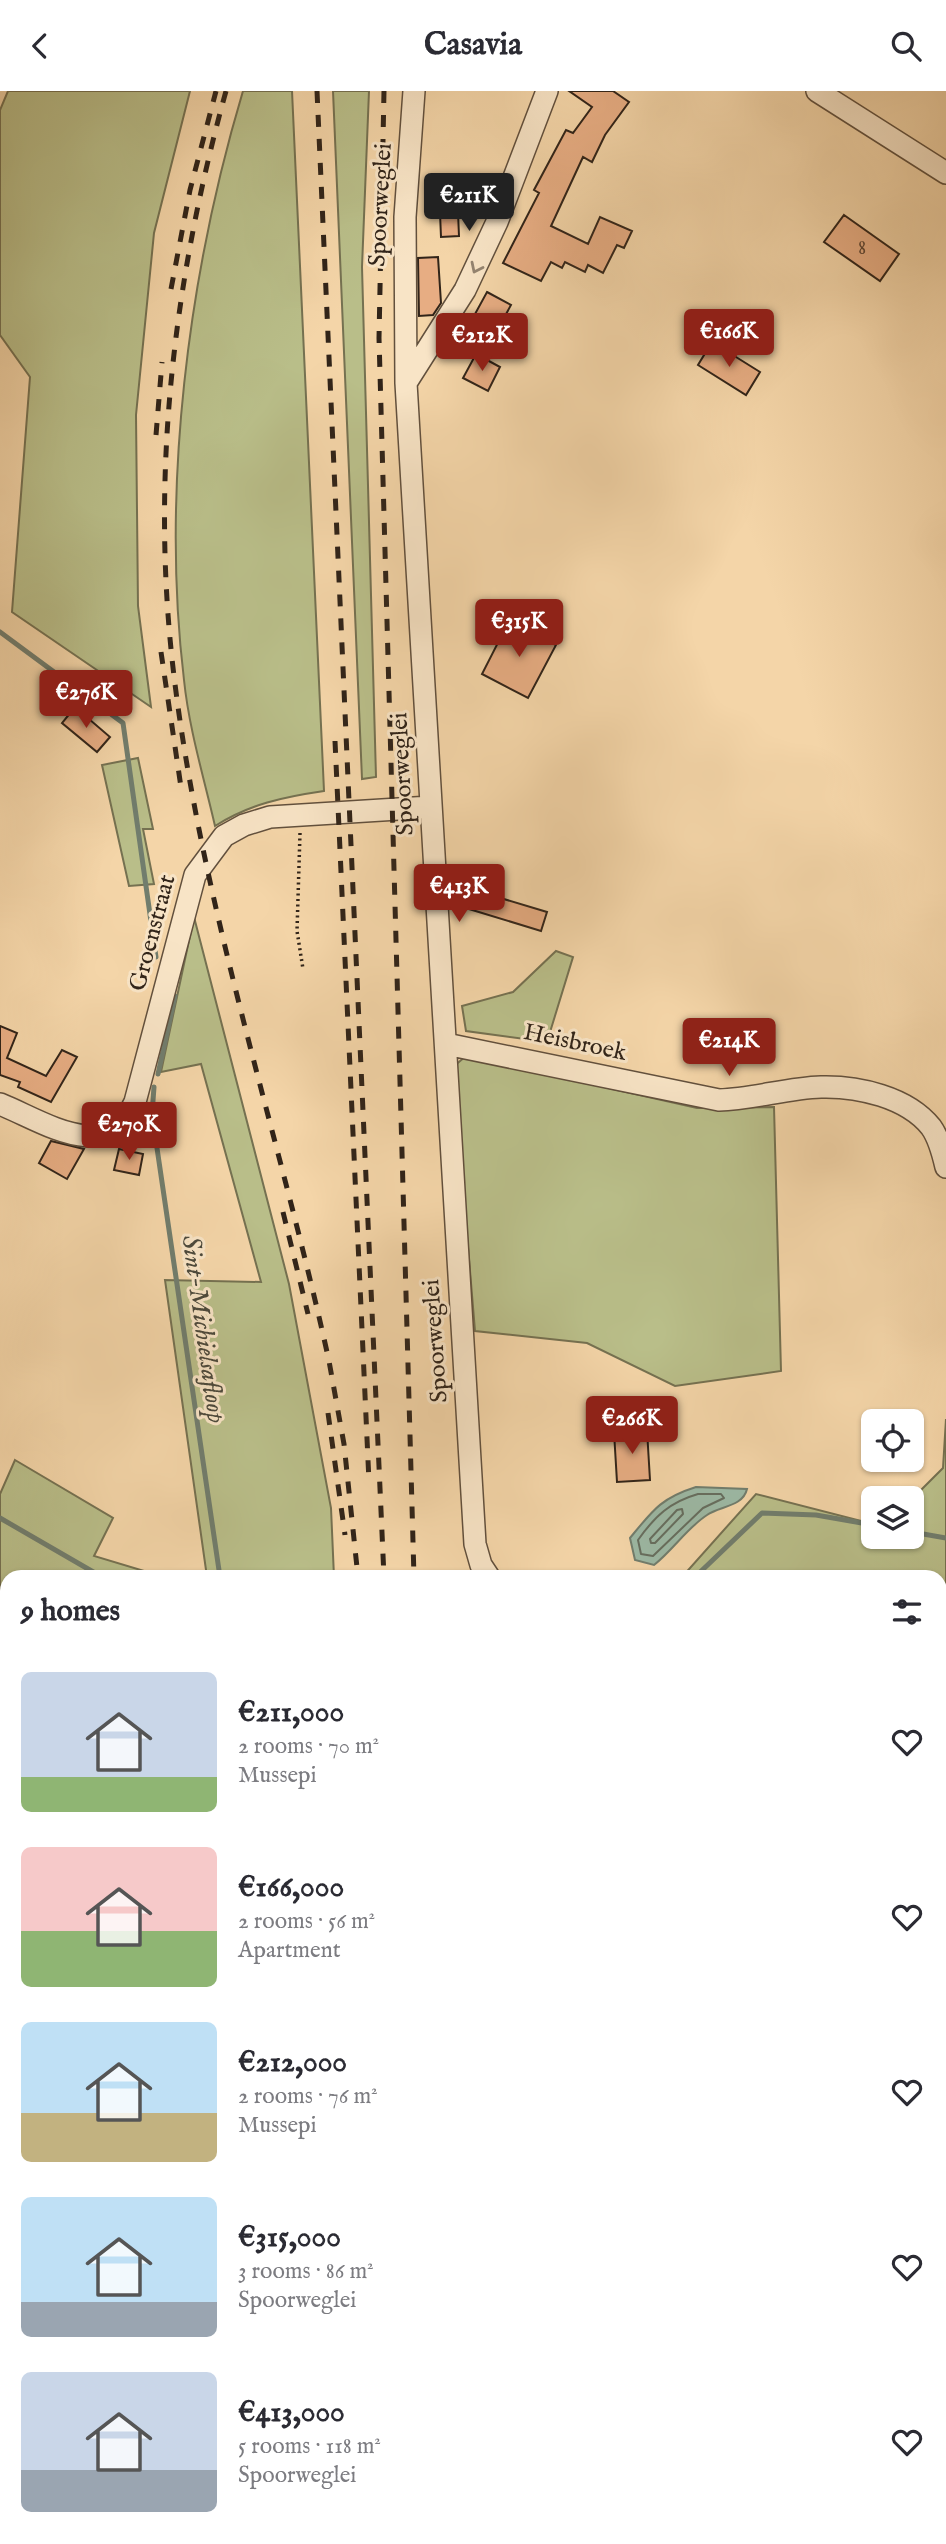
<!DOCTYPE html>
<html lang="en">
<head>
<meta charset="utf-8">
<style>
  body { margin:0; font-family:"IM FELL English",serif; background:#f2f2f3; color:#2b2b33; height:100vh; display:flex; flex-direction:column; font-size:26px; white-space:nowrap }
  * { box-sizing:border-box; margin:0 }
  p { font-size:23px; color:#7c7c81 }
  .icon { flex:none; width:38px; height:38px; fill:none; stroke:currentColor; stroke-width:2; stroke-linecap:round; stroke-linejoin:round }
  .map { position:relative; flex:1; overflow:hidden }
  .sheet { position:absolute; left:0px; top:1479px; width:947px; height:975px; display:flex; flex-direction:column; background:#fff; border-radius:21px 21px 0 0; box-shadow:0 2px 5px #0004 }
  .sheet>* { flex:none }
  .fabs { position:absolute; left:861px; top:1318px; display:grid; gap:14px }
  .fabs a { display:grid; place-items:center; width:63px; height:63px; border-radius:10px; background:#fff; box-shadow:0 2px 5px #0004; font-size:35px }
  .price { position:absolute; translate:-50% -60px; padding:0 16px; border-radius:7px; background:#8f2418; color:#fff; font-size:23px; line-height:46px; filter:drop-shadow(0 2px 4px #0008) }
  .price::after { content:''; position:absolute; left:50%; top:42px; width:21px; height:16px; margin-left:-10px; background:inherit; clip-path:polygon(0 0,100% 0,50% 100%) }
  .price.active { background:#222; color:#fff }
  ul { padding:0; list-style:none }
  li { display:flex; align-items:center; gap:21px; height:175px; padding:0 21px }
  li span { display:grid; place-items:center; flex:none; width:196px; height:140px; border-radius:10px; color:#555 }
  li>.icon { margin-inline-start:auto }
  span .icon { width:84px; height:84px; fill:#fffc; stroke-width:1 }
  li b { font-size:30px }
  h2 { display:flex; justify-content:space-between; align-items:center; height:84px; padding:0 21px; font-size:30px }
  header { display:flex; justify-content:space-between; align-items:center; height:91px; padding:0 21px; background:#fff; font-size:32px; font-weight:700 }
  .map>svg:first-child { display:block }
  .green { fill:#b9be89; stroke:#757151; stroke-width:2 }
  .water { fill:#9cb9a5; stroke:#717d6d; stroke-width:2 }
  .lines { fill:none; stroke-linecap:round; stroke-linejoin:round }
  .shore { stroke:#666e5f; stroke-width:2 }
  .stream { stroke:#717d6d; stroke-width:5 }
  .building { fill:#e7ad83; stroke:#312419; stroke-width:2 }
  .minor-casing { stroke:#62503d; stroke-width:24 }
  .trunk-casing { stroke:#312419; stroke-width:36 }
  .path { stroke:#312419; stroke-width:3.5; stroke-dasharray:2 3.5; stroke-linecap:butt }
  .minor { stroke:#f8e4c6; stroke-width:21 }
  .trunk { stroke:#eaba74; stroke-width:33 }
  .rail { stroke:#312419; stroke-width:5; stroke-dasharray:12 12; stroke-linecap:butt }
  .oneway { stroke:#948470 }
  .labels { text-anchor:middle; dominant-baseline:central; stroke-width:6; stroke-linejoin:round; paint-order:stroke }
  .number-label { font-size:21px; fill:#5e4634 }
  .street-label { font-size:24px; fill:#312419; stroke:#f8e4c6 }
  .water-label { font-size:26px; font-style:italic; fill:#4c493c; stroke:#f8e4c6 }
</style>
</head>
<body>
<header><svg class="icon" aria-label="back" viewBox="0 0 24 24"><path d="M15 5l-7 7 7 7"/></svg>Casavia<svg class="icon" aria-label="search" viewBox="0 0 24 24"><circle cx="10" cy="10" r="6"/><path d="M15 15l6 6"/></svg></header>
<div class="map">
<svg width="946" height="2453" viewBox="0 0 946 2453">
  <rect width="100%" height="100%" fill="#f4d5a8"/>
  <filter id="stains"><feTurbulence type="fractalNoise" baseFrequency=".00286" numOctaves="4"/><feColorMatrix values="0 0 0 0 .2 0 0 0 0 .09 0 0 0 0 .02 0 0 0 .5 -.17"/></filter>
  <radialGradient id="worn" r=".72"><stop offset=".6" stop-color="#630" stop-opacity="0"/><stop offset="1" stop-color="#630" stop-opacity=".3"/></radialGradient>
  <path class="green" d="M 8,0 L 190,0 L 154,142 L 136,324 L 138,515 L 151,616 L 12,521 L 30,286 L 0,244 L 0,19 Z
    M 243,0 L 292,0 L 324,700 C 283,706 250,713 215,735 C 204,687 189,638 184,589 C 161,398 188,184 243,0 Z
    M 333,0 L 369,0 L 362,176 L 376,686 L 362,688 Z
    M 138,667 L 153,738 L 143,738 L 154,793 L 129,795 L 102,674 Z
    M 194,826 L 289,1193 L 331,1417 L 334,1486 L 207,1486 L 165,1189 L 261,1191 L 201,973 L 161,981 Z
    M 556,860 L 573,866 L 547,951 L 466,940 L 462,915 L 513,901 Z
    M 466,965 L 697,1017 L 774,1016 L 781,1280 L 675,1295 L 587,1252 L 475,1240 L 453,976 Z
    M 946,1328 L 946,2011 L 940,2010 L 940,1486 L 682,1486 L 756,1403 L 873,1433 L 873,1446 L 912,1446 L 912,1408 L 943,1377 Z
    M 15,1369 L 113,1427 L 94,1465 L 164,1486 L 7,1486 L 7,1818 L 0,1817 L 0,1403 Z
    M 0,2068 L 7,2068 L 7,2446 L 285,2447 L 284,2453 L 0,2453 Z
    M 940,2205 L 946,2205 L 946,2453 L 494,2453 L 494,2447 L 940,2446 Z"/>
  <path class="water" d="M 696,1396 L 747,1398 C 743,1416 719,1415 707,1424 C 687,1437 673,1459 654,1474 L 635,1469 L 630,1447 C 653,1419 661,1407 696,1396 Z"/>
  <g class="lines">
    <path class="shore" d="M 698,1403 L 721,1403 L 724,1407 L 703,1417 L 653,1465 L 641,1463 L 638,1449 C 655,1425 670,1411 698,1403 Z
      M 677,1419 L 682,1418 L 683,1423 L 655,1452 L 651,1452 L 650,1448 Z"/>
    <path class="stream" d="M 0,541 L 123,632 L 156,866
      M 158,983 L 175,905
      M 154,996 L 152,1023 L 220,1486
      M 0,1427 L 102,1486
      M 912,1441 L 946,1447
      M 695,1486 L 762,1422 L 816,1424 L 873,1434
      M 0,2209 L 7,2205"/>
  </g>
  <path class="building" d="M 569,0 L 613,0 L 629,11 L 605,44 L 592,71 L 583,66 L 551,135 L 588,153 L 600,126 L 632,140 L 624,157 L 617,154 L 603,182 L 588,174 L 585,181 L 565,171 L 562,177 L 551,171 L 541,190 L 503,172 L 539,102 L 534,99 L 566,39 L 573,42 L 592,16 Z
    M 458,121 L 459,145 L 441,146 L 440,122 Z
    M 844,124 L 899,163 L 880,190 L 824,151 Z
    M 438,166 L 441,212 L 433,224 L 419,225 L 418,167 Z
    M 487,201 L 511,214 L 493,247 L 469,234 Z
    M 712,251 L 760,281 L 746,304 L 698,274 Z
    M 476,263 L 500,276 L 488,300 L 463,287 Z
    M 509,530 L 556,554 L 528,607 L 482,583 Z
    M 75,616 L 110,646 L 97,661 L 62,632 Z
    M 474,799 L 547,821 L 541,840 L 469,818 Z
    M 0,935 L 17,942 L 7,967 L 46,985 L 62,959 L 77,966 L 51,1011 L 18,996 L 20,991 L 0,984 Z
    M 51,1050 L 84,1058 L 67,1088 L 39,1072 Z
    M 119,1058 L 143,1063 L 139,1084 L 114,1079 Z
    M 647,1339 L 650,1389 L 617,1391 L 614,1341 Z"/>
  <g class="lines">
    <defs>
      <path id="minor" d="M 414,0 L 405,126 L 406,292 L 475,1453 L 481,1474 L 489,1486
        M 817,0 L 946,82
        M 406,292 L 465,199 L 497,131 L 547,0
        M 446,953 L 719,1009 C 754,1008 787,997 821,996 C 858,995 907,1006 931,1036 C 939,1047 943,1063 946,1076
        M 0,1013 C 47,1032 106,1075 135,1011 L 195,784 L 224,745 L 244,734 L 270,726 L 430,716"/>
      <path id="trunk" d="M 0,1931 L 7,1932
        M 0,1965 L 7,1966
        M 940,2044 L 946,2045
        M 940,2079 L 946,2080"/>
    </defs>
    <use href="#minor" class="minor-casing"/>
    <use href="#trunk" class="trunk-casing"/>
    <path class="path" d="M 300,742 L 297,840 L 303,878
      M 940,1615 L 946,1609
      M 0,2058 L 7,2059
      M 0,2189 L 7,2184
      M 940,2199 L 946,2199
      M 491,2446 L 491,2453
      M 538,2446 L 539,2453"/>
    <use href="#minor" class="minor"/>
    <use href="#trunk" class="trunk"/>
    <path class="rail" d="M 226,0 C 173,191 150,388 174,585 C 202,817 279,1042 329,1270 L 344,1353 L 358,1486
      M 317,0 L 384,1486
      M 384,0 L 379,247 L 414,1486
      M 171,198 L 190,99 L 216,0
      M 156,344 L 162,271
      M 161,561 L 182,703
      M 335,650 L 369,1391
      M 283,1121 L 308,1223
      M 328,1322 L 345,1444
      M 392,2446 L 393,2453
      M 416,2446 L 417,2453
      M 454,2446 L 454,2453
      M 315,2453 L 315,2446"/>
  </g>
  <defs><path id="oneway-chevron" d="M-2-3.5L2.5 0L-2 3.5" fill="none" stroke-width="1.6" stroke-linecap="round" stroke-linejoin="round" transform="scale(1.75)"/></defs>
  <use class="oneway" href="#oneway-chevron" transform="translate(476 177) rotate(116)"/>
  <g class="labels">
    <g class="number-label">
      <text x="862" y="157">8</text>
    </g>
    <g class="street-label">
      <text transform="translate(381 114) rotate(-87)">Spoorweglei</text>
      <text transform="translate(403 683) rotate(-93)">Spoorweglei</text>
      <text transform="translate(153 842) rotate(-75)">Groenstraat</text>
      <text transform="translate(575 952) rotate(12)">Heisbroek</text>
      <text transform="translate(436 1250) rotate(-94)">Spoorweglei</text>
    </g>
    <g class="water-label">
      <text transform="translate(203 1238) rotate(82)">Sint-Michielsafloop</text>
    </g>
  </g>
  <rect width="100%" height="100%" filter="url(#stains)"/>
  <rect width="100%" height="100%" fill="url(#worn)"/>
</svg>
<div class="fabs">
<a><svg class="icon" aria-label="locate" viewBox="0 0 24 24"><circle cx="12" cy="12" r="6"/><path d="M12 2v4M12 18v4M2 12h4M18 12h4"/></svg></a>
<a><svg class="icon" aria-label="layers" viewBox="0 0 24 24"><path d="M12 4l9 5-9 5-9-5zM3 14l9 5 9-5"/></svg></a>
</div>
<b class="price active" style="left:469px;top:142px">€211K</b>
<b class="price" style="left:729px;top:278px">€166K</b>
<b class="price" style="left:482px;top:282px">€212K</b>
<b class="price" style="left:519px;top:568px">€315K</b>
<b class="price" style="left:86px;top:639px">€276K</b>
<b class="price" style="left:459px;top:833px">€413K</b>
<b class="price" style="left:729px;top:987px">€214K</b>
<b class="price" style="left:129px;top:1071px">€270K</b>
<b class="price" style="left:632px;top:1365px">€266K</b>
<section class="sheet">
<h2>9 homes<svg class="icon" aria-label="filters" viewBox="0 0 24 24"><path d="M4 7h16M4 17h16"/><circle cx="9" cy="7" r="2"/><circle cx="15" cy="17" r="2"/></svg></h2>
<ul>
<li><span style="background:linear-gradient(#c9d6e8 75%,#8fb573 0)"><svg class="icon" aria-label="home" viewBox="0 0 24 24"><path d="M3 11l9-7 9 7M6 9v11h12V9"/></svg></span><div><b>€211,000</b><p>2 rooms · 70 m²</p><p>Mussepi</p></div><svg class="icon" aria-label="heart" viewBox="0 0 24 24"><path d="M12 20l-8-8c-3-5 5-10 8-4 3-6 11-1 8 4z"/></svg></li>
<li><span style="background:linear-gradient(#f6c9c9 60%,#8fb573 0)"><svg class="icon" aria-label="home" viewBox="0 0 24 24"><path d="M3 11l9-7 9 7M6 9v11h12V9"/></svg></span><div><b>€166,000</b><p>2 rooms · 56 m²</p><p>Apartment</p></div><svg class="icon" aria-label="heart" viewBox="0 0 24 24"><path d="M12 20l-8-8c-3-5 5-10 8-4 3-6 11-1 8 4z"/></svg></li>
<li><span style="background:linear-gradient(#bfe0f5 65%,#c2b280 0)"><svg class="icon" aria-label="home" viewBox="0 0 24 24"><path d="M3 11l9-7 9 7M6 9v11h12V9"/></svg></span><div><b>€212,000</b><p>2 rooms · 76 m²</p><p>Mussepi</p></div><svg class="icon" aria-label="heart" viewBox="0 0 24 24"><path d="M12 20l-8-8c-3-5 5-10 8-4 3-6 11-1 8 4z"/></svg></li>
<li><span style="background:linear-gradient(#bfe0f5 75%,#9aa5b1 0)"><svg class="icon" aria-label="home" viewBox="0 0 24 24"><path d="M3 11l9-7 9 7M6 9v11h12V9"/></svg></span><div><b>€315,000</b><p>3 rooms · 86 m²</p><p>Spoorweglei</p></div><svg class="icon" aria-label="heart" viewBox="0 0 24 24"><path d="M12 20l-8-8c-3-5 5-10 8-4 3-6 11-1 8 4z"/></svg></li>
<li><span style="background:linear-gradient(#c9d6e8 70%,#9aa5b1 0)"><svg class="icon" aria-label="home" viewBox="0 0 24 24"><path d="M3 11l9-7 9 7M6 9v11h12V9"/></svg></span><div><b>€413,000</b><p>5 rooms · 118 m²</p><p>Spoorweglei</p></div><svg class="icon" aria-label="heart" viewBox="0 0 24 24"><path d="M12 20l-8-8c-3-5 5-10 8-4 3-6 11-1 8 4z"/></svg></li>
</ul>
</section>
</div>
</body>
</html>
